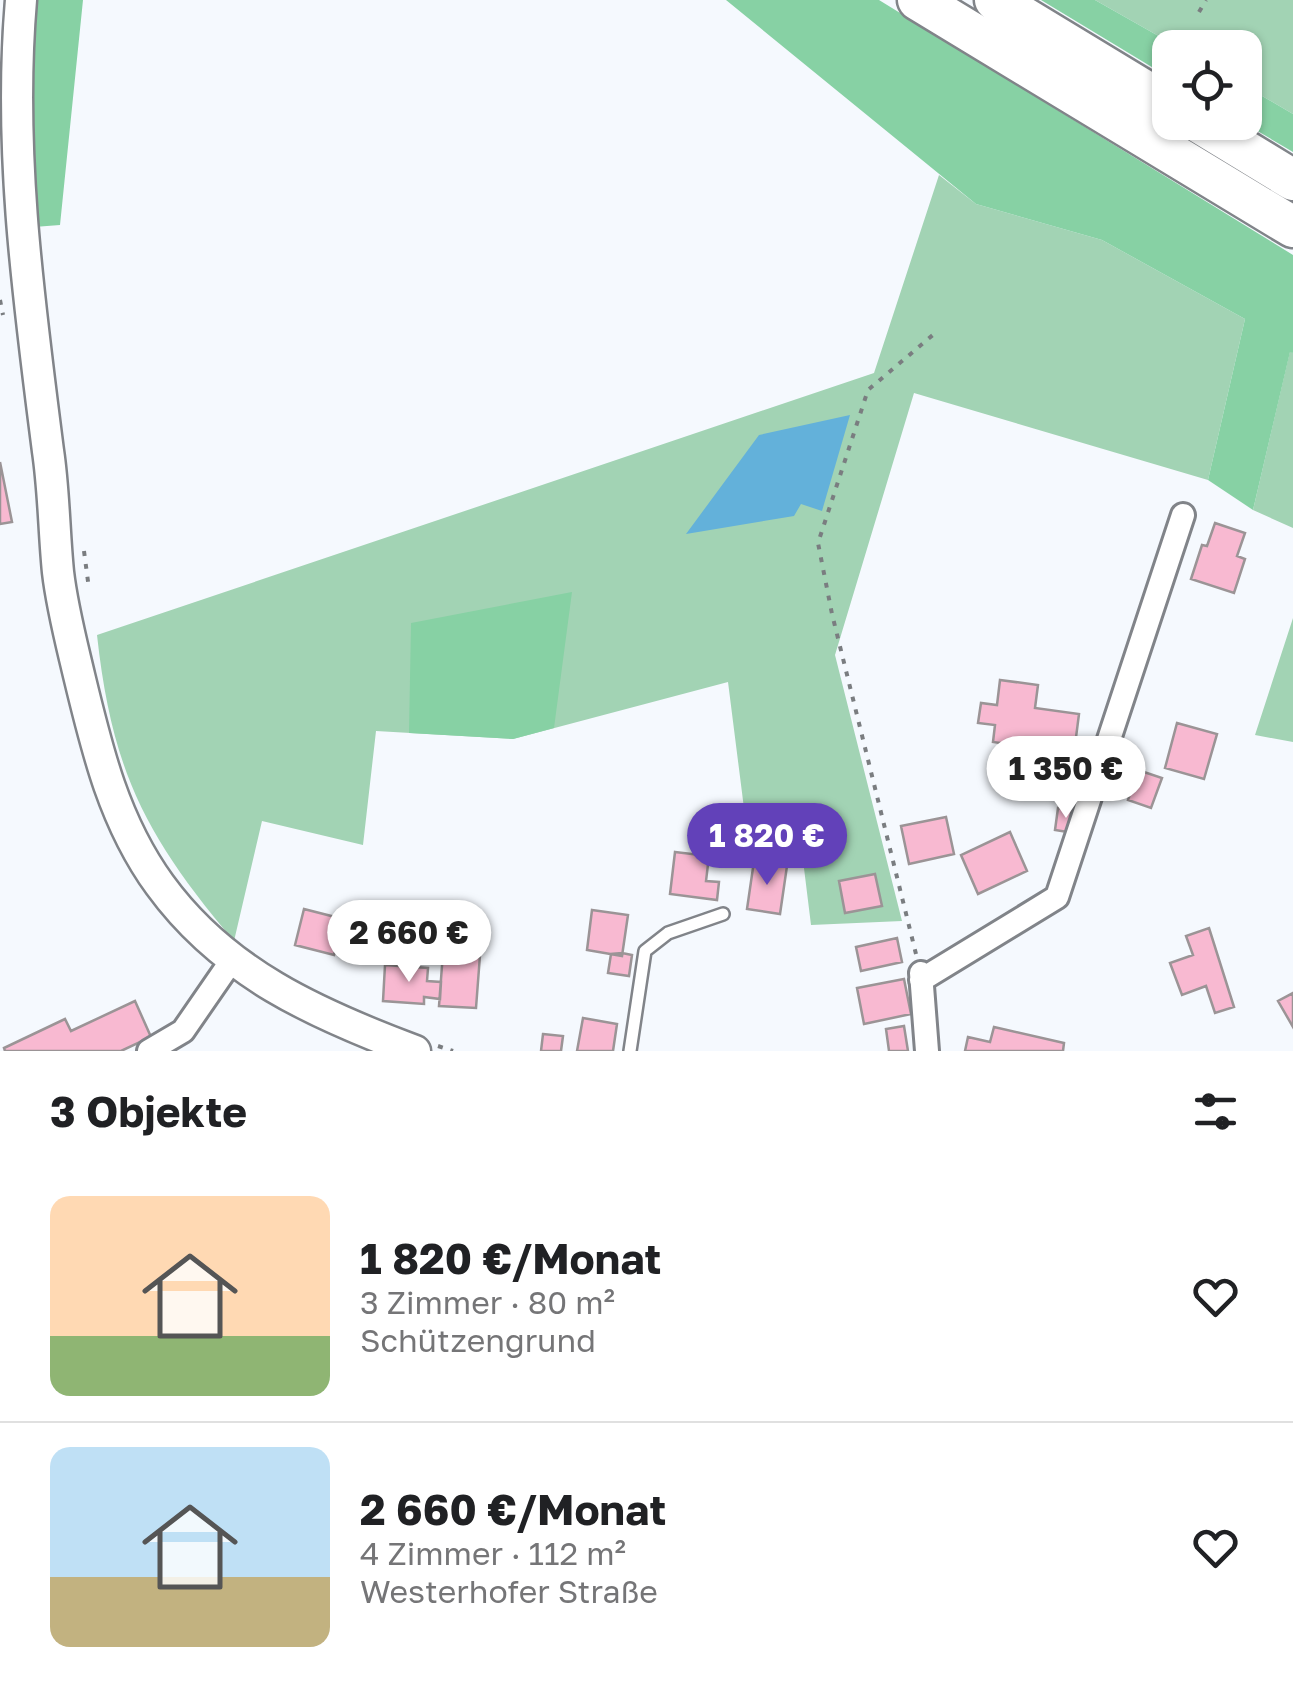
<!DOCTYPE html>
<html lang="de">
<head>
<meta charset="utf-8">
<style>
  body { margin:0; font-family:"Golos Text",sans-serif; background:#f6f6f6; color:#202124; height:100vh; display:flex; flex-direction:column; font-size:38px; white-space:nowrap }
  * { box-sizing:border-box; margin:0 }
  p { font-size:32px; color:#757577 }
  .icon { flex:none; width:55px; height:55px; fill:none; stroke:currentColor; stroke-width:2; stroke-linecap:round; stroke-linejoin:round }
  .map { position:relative; height:1051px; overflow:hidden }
  .details { display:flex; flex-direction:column; background:#fff; flex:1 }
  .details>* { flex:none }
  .controls { position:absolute; left:1152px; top:30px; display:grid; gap:20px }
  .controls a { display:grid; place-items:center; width:110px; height:110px; border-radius:20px; background:#fff; box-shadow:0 2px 8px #0004; font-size:50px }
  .price { position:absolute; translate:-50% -85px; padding:0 22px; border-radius:35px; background:#fff; color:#222; font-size:32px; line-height:65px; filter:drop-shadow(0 2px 5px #0008) }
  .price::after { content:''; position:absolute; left:50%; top:60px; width:30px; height:22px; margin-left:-15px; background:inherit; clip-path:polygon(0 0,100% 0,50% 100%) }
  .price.selected { background:#6241b9; color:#fff }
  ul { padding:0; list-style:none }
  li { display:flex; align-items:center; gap:30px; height:250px; padding:0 50px }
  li+li { border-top:2px solid #e0e0e0 }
  li span { display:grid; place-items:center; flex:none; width:280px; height:200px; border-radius:20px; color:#555 }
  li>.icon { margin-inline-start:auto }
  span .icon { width:120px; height:120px; fill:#fffc; stroke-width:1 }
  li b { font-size:42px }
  h2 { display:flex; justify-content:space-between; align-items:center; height:120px; padding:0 50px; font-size:42px }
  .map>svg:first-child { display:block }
  .green { fill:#a2d3b4 }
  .forest { fill:#87d1a4 }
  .water { fill:#63b1da }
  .building { fill:#f8b9d1; stroke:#9b9496; stroke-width:2.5 }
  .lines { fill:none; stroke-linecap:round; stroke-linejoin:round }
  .lane-casing { stroke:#818489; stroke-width:16 }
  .street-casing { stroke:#818489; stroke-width:28 }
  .secondary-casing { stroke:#818489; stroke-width:35 }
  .highway-casing { stroke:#818489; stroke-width:45 }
  .path { stroke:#7a7d80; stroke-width:4; stroke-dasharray:5 8; stroke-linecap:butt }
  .lane { stroke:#fff; stroke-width:11 }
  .street { stroke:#fff; stroke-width:22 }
  .secondary { stroke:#fff; stroke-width:30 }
  .highway { stroke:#fff; stroke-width:40 }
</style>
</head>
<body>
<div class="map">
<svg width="1293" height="1051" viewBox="0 0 1293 1051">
  <rect width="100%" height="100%" fill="#f5f9fe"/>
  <path class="green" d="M 1095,0 L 1293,0 L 1293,114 L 1245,86 L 1245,48 L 1178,47 Z
    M 939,175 L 976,204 L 1102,240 L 1245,319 L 1208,480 L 914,393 L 835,655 L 902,921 L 811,925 L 802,852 L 747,832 L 728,682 L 513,739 L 376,731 L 363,845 L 262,821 L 234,941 C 146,837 112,772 97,635 L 874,373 Z
    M 1290,351 L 1293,353 L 1293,528 L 1253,510 Z
    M 1293,618 L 1293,742 L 1255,735 Z"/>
  <path class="forest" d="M 21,0 L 83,0 L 60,225 L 21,228 Z
    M 726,0 L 879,0 L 1293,255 L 1293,353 L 1290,352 L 1253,510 L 1208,480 L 1245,319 L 1102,240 L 976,204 Z
    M 1041,0 L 1095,0 L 1178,47 L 1170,48 L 1170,78 Z
    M 1245,86 L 1293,114 L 1293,152 L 1244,123 Z
    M 572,592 L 554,728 L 513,739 L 409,733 L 411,623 Z"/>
  <path class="water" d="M 850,415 L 822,511 L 801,504 L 794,516 L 686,534 L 759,435 Z"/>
  <path class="building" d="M 0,462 L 12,522 L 0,524 Z
    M 1215,523 L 1245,533 L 1237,556 L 1245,559 L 1234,593 L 1191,579 L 1202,545 L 1207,546 Z
    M 1000,680 L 1038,685 L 1035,708 L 1079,714 L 1074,753 L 993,742 L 995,725 L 978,723 L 981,703 L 997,705 Z
    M 1177,723 L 1217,734 L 1204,779 L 1165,768 Z
    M 1138,770 L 1162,778 L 1151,808 L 1128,800 Z
    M 1058,808 L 1076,811 L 1074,833 L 1055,830 Z
    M 946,817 L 954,854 L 909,864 L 901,826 Z
    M 1010,832 L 1027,871 L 978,894 L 961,855 Z
    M 675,852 L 709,856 L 706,881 L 719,882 L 717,900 L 670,894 Z
    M 754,861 L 787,866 L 780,914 L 747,909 Z
    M 875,874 L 882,906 L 845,913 L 839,881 Z
    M 304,909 L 343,919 L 334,955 L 295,945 Z
    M 592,910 L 628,915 L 622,956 L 587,950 Z
    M 1209,928 L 1234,1007 L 1215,1013 L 1206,986 L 1182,995 L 1170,963 L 1193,955 L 1186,936 Z
    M 897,938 L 902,962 L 861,971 L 856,947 Z
    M 444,939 L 481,942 L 476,1008 L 439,1006 Z
    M 622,953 L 632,955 L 629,976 L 608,973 L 611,954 Z
    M 385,965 L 428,968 L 427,981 L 441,982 L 440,999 L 424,997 L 424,1004 L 383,1001 Z
    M 904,979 L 911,1014 L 864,1024 L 857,988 Z
    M 1293,993 L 1293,1027 L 1278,1001 Z
    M 135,1001 L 151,1037 L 121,1051 L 5,1051 L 4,1048 L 65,1019 L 71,1031 Z
    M 583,1018 L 617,1024 L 613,1051 L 577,1051 Z
    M 904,1026 L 908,1051 L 889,1051 L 886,1029 Z
    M 994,1027 L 1064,1043 L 1063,1051 L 965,1051 L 968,1037 L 990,1042 Z
    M 543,1034 L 563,1036 L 561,1051 L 541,1051 Z"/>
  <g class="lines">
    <defs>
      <path id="lane" d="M 630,1051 L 645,951 L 668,933 L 723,914"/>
      <path id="street" d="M 921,973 L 927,1051
        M 921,980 L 1057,897 L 1183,515
        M 149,1051 L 183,1031 L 232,960"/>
      <path id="secondary" d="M 21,0 C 8,151 29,302 48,451 C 54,491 54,532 58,572 C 62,607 71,641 79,675 C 97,750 114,822 160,885 C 224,973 316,1014 415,1051"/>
      <path id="highway" d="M 918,0 L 1293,227
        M 995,0 L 1170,106
        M 1198,122 L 1293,180"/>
    </defs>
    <use href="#lane" class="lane-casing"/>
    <use href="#street" class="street-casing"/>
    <use href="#secondary" class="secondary-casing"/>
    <use href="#highway" class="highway-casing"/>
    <path class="path" d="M 1199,12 L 1206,0
      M 0,300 L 3,315
      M 84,551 L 89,589
      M 916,954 L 832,614 L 818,543 L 868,390 L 934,334
      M 438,1046 L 453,1051"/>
    <use href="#lane" class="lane"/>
    <use href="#street" class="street"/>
    <use href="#secondary" class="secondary"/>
    <use href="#highway" class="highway"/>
  </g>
</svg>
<div class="controls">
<a><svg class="icon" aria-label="locate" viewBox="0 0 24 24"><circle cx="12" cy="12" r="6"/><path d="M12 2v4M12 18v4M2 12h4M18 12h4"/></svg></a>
</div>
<b class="price" style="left:1066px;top:821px">1 350 €</b>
<b class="price selected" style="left:767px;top:888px">1 820 €</b>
<b class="price" style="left:409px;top:985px">2 660 €</b>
</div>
<section class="details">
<h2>3 Objekte<svg class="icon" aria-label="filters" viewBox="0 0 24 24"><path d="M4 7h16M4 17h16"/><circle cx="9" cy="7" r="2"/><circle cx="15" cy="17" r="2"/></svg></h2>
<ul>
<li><span style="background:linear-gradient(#ffd9b3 70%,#8fb573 0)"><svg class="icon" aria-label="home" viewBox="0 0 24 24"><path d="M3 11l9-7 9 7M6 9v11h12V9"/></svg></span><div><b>1 820 €/Monat</b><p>3 Zimmer · 80 m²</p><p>Schützengrund</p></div><svg class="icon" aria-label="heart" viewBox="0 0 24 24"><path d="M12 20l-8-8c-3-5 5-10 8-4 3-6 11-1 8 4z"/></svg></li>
<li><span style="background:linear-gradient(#bfe0f5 65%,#c2b280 0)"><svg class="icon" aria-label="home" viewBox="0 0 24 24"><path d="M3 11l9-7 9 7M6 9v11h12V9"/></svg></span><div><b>2 660 €/Monat</b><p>4 Zimmer · 112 m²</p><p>Westerhofer Straße</p></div><svg class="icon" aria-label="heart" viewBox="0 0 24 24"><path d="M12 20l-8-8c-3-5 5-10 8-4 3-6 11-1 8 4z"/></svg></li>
</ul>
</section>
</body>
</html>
